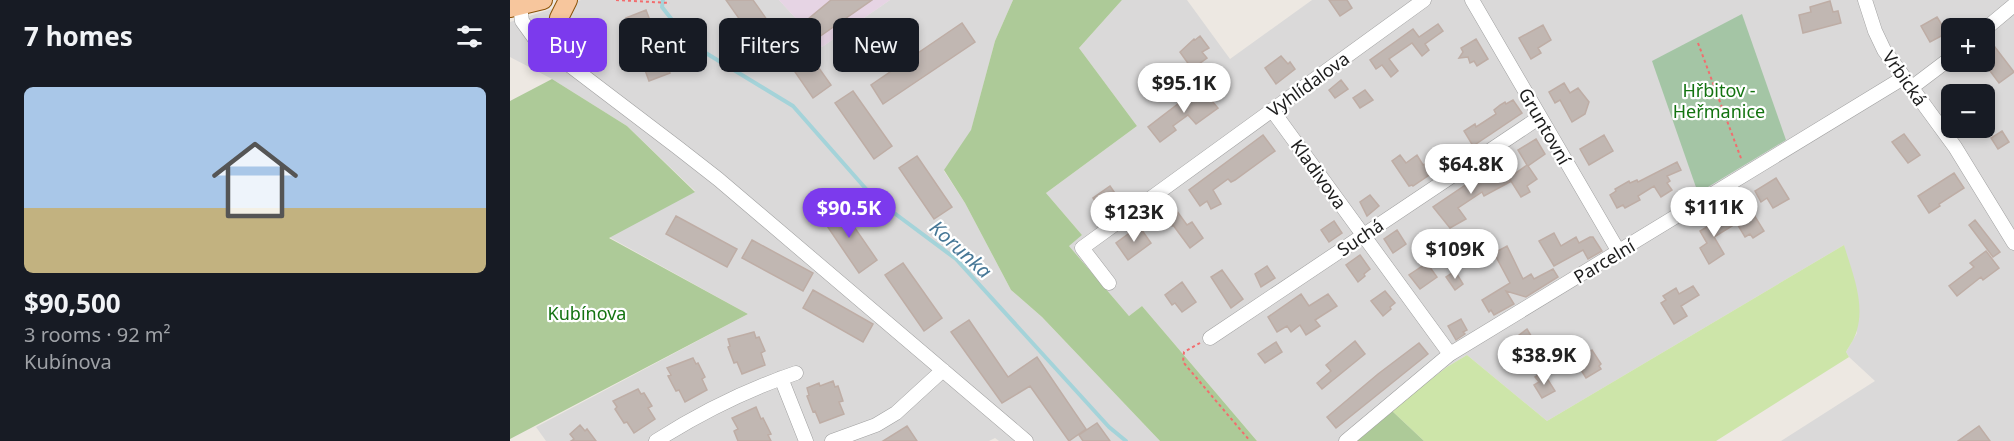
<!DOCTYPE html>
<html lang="en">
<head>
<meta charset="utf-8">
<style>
  body { margin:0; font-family:"Noto Sans",sans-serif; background:#242831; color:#f1f3f6; height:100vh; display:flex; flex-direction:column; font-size:22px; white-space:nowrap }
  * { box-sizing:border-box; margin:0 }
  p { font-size:20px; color:#9ea1a6 }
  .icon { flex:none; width:33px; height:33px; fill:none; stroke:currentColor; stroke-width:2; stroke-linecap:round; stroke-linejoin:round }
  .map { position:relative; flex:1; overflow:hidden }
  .details { display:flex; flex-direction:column; background:#171b24; width:510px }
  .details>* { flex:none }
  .banner { position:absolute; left:18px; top:18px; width:570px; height:54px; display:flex; gap:12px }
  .controls { position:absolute; left:1431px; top:18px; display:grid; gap:12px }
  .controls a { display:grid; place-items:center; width:54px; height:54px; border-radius:9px; background:#171b24; box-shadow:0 3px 9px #0003; font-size:30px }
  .price { position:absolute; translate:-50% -51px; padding:0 14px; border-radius:21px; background:#fff; color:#222; font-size:20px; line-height:39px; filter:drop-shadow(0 2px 3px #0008) }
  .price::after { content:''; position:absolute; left:50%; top:36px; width:18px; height:14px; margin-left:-9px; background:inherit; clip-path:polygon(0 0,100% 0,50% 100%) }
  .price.selected { background:#7c3aed; color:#fff }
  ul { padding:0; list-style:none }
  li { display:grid; align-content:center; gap:12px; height:318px; padding:0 24px }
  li+li { border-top:2px solid #363941 }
  li span { display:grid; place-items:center; height:186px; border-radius:9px; color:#555 }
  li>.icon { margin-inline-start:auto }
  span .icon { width:108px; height:108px; fill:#fffc; stroke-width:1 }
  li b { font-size:26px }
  h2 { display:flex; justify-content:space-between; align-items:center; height:72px; padding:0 24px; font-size:26px }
  .tag { padding:0 21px; border-radius:9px; background:#171b24; box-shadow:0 3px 9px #0003; font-size:21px; line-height:54px }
  .tag.selected { background:#7c3aed; color:#fff }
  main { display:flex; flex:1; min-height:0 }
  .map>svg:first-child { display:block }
  .residential { fill:#dad9d9; fill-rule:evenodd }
  .industrial { fill:#e6d4e4 }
  .grass { fill:#cde5a9 }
  .forest { fill:#adca98 }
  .cemetery { fill:#a4c5a5 }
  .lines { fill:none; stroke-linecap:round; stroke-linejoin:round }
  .stream { stroke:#a4d3d9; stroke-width:4 }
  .building { fill:#c1b7b2; stroke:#beada5; stroke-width:1.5 }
  .minor-casing { stroke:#a0a0a0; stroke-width:15 }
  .major-casing { stroke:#8c5207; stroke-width:20 }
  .path { stroke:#f26d6e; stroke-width:2; stroke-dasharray:3 3; stroke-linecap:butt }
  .minor { stroke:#fff; stroke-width:14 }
  .major { stroke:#f7c69d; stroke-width:18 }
  .labels { text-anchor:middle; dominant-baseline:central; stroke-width:4.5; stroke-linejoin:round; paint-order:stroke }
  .street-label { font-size:18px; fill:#1c1c1c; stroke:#fff }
  .park-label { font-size:18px; fill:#137310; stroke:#fff }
  .water-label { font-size:20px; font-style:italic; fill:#487897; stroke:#fff }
</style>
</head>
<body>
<main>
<section class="details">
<h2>7 homes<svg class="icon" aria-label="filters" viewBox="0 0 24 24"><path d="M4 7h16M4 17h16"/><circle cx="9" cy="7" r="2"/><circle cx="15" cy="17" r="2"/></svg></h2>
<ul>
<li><span style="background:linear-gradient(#a9c7e8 65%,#c2b280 0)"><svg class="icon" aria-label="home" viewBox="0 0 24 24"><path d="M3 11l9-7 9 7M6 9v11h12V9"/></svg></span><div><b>$90,500</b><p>3 rooms · 92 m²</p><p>Kubínova</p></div></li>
</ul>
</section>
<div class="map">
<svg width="1504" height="441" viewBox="0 0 1504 441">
  <rect width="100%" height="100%" fill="#ede8e2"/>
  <path class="residential" d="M 71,0 L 269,0 L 312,47 L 380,0 L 503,0 L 485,41 L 461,131 L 434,171 L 455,203 L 501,290 L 532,317 L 650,441 L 489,441 L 485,438 L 479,441 L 36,441 L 26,427 L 238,314 L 99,237 L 185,191 L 117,126 L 42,79 L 0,57 L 0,22 Z
    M 612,0 L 677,0 L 720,59 L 802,0 L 1504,0 L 1504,441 L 1271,441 L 1365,381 L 1339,357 L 1336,352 L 1347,333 L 1334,245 L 1037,421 L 957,355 L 937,367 L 881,410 L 847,441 L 747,441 L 632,306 L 619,316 L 558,245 L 572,235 L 536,193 L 627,126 L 569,48 ZM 1442,28 L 1474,28 L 1474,62 L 1442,62 ZM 1442,94 L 1474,94 L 1474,128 L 1442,128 Z"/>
  <path class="industrial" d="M 269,0 L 380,0 L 312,47 Z"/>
  <path class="grass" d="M 1334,245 C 1342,272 1355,302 1347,330 C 1345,338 1340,345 1336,352 L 1339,357 L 1206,441 L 914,441 L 881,410 L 937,367 L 957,355 L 1037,421 Z"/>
  <path class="forest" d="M 503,0 L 612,0 L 569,48 L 627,126 L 536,193 L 572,235 L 559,246 L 619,316 L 632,306 L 747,441 L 650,441 L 532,317 L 501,290 L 455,203 L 434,170 L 461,130 L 485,41 Z
    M 42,79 L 117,126 L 185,192 L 99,238 L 238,314 L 0,439 L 0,101 Z
    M 881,410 L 914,441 L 847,441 Z"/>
  <path class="cemetery" d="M 1232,14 L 1276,140 L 1188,193 L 1142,61 Z"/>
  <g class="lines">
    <path class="stream" d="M 153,0 L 152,7 L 181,44 L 283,106 L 364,198 L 446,259 L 599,427 L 616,441"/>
  </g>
  <path class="building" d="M 216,0 L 243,0 L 260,24 L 242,37 Z
    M 321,0 L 362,0 L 309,37 L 297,20 Z
    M 819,0 L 837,0 L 842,8 L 830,16 Z
    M 1320,1 L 1323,12 L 1328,11 L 1331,23 L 1293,33 L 1289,15 L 1301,12 L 1300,7 Z
    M 136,10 L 160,73 L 139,81 L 116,18 Z
    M 1427,17 L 1437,33 L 1420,42 L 1411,26 Z
    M 452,23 L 465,42 L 373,104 L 361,85 Z
    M 928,24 L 933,31 L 915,44 L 919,50 L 912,56 L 902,43 L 879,59 L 888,71 L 881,77 L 872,65 L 866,69 L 860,60 L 903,29 L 909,37 Z
    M 1033,25 L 1041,40 L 1028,48 L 1031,53 L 1021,59 L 1009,38 Z
    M 282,30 L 321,85 L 303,98 L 265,43 Z
    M 690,36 L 699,48 L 692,52 L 697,58 L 682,69 L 670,52 L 684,39 L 685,40 Z
    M 1478,38 L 1504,72 L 1489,83 L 1474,63 L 1474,39 Z
    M 966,39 L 978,59 L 967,66 L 964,61 L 960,63 L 958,57 L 949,58 L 953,52 L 951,48 Z
    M 771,56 L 778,64 L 780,62 L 785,69 L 766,84 L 755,68 Z
    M 831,80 L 838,89 L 825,98 L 819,90 Z
    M 1054,83 L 1060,93 L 1068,88 L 1079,102 L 1075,114 L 1062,122 L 1050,100 L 1045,103 L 1039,92 Z
    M 690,87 L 708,108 L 686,124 L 678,115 L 663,126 L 666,130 L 650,142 L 638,127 Z
    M 855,90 L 863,100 L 850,108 L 843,98 Z
    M 343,91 L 382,146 L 364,159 L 325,103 Z
    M 1003,100 L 1012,113 L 963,146 L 954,131 L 965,124 L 966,127 L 986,114 L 984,110 L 990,105 L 995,102 L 996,104 Z
    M 1492,131 L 1499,142 L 1488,149 L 1481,138 Z
    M 1394,134 L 1410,155 L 1398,163 L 1382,142 Z
    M 753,135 L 765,151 L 725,180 L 721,182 L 718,179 L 703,190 L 711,204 L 701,209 L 697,201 L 690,206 L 679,190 Z
    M 1094,135 L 1103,151 L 1079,165 L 1070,149 Z
    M 1026,139 L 1035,154 L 1018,166 L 1027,179 L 1017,186 L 1020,192 L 1011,197 L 999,178 L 1017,165 L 1008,150 Z
    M 890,155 L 896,163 L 907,155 L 913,165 L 925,157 L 931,167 L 903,186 L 902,185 L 899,186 L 882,161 Z
    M 407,156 L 442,207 L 424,219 L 389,168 Z
    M 1167,162 L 1171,170 L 1157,176 L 1160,181 L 1157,183 L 1162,190 L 1151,197 L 1144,186 L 1128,196 L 1130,200 L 1115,208 L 1113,205 L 1107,208 L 1100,195 L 1106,191 L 1105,189 L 1119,181 L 1120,183 L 1127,180 L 1128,182 Z
    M 988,163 L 1000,182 L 974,196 L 972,192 L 948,208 L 956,219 L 940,228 L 923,207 Z
    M 1444,173 L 1454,188 L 1429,204 L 1430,206 L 1419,213 L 1408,196 Z
    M 1266,178 L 1279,199 L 1263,208 L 1257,198 L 1251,202 L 1245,191 Z
    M 600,186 L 609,199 L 592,211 L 583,198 Z
    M 860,195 L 869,206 L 857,216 L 850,202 Z
    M 661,203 L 677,225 L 682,222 L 693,238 L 680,248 L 663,225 L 662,226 L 660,223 L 655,226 L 646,214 Z
    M 329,205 L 367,260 L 349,273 L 311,217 Z
    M 1239,207 L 1254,231 L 1243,238 L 1240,234 L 1235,237 L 1223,217 Z
    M 1214,213 L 1222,226 L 1204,237 L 1214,254 L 1199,264 L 1190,248 L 1197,243 L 1190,231 L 1207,221 L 1205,218 Z
    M 166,216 L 227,249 L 217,267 L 156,234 Z
    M 1465,220 L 1490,252 L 1483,257 L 1459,225 Z
    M 824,221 L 832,233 L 819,242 L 811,230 Z
    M 629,226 L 641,243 L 618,260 L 606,243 Z
    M 887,230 L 896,244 L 883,253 L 874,239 Z
    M 1044,233 L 1051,246 L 1066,237 L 1069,243 L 1080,237 L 1083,237 L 1092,251 L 1078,259 L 1073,250 L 1044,266 L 1029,241 Z
    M 242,240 L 303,273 L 293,291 L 232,258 Z
    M 997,246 L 1013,279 L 1021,274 L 1024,279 L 1043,269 L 1048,277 L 1016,297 L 996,291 L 1004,304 L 984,315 L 981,310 L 979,312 L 972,300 L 1000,283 L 984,253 Z
    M 1476,251 L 1489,268 L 1473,280 L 1471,277 L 1447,296 L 1439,286 L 1464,267 L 1460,263 Z
    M 850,255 L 860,269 L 854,274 L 855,276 L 848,282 L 836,265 Z
    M 393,263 L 432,318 L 414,331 L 375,275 Z
    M 914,265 L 917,268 L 919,266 L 927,277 L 910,289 L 899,275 Z
    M 757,266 L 765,278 L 751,287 L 745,274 Z
    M 712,270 L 733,299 L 721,308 L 701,277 Z
    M 945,271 L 953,284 L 945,290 L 936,277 Z
    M 672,282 L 686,302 L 672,312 L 665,303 L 662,305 L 655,295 Z
    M 1183,286 L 1189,295 L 1171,306 L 1177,316 L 1164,324 L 1151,303 L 1156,300 L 1153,296 L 1166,288 L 1169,294 Z
    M 303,290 L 363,324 L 353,342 L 293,308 Z
    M 875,291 L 885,303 L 880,307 L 881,309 L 873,316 L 861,301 Z
    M 791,294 L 799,306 L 818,294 L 827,306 L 805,320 L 810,326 L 796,335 L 790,325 L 781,332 L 777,326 L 767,332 L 758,317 Z
    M 951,319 L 957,330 L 953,332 L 955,334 L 946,340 L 938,326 Z
    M 459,320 L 498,377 L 527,357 L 576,429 L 559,441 L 520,386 L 492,403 L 441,332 Z
    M 1017,329 L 1023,339 L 1017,343 L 1014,355 L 1009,354 L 1002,358 L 995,346 Z
    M 244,332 L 246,338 L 249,337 L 255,351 L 251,353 L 255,365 L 232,374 L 227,362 L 224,363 L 218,347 L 220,346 L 218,339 Z
    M 845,341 L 855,354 L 812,389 L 807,383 L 821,371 L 816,365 Z
    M 766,342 L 772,352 L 755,363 L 748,354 Z
    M 909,343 L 918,354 L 826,428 L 817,417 L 868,374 Z
    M 1075,346 L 1079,352 L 1082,350 L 1091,364 L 1089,366 L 1091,369 L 1076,378 L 1061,354 Z
    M 183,358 L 186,364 L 188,363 L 195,377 L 192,379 L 197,390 L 175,402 L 169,390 L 166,391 L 158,376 L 161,375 L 157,368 Z
    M 1033,372 L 1045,391 L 1032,398 L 1024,385 L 1029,382 L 1025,377 Z
    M 323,381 L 325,387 L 328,386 L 333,401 L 329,402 L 334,414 L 310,423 L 305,411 L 303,412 L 297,396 L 299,395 L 297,388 L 309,383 L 310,386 Z
    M 128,389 L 131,394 L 134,393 L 142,406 L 138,408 L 145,419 L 124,433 L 117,422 L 114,423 L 105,409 L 107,407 L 103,401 Z
    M 246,407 L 251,419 L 253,418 L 261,434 L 258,435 L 261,441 L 228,441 L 224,431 L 228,429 L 222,418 Z
    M 587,423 L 600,441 L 573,441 L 569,435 Z
    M 70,425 L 75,431 L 77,429 L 86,441 L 61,441 L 64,439 L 60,434 Z
    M 397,426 L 407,441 L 373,441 Z
    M 1469,426 L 1480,441 L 1448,441 Z"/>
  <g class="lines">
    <defs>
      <path id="minor" d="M 9,0 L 12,21 L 25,39 L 167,147 L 208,179 L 516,441
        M 962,0 L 1109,252
        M 1355,0 L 1365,31 L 1374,50 L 1445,147 L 1504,243
        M 1474,30 L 1504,5
        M 1401,88 L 1442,57
        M 762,110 L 940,354
        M 599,283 L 572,248 L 914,0
        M 700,338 L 1030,117
        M 271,378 L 296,441
        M 146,441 C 190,413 236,390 286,373
        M 322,441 L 366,425 L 386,413 L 433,370
        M 836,441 L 940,354 L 1393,78"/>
      <path id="major" d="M 0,8 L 33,0
        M 43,53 L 49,18 L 58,0"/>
    </defs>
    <use href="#minor" class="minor-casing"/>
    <use href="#major" class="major-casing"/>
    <path class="path" d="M 106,0 L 160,3
      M 1188,43 L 1232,161
      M 690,343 L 674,352 L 673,362 L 740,441"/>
    <use href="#minor" class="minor"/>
    <use href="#major" class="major"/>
  </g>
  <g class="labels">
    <g class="street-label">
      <text transform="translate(1395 78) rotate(55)">Vrbická</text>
      <text transform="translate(798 84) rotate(-36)">Vyhlídalova</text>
      <text transform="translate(1035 126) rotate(60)">Gruntovní</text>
      <text transform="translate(809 174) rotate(54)">Kladivova</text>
      <text transform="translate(850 237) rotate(-34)">Suchá</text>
      <text transform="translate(1094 261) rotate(-31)">Parcelní</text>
    </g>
    <g class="park-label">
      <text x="1209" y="90">Hřbitov -<tspan x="1209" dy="21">Heřmanice</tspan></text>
      <text x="77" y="313">Kubínova</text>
    </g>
    <g class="water-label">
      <text transform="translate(451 249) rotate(42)">Korunka</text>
    </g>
  </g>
</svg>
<div class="controls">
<a>+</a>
<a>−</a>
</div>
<b class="price" style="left:674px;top:114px">$95.1K</b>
<b class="price" style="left:961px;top:195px">$64.8K</b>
<b class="price" style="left:1204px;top:238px">$111K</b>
<b class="price selected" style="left:339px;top:239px">$90.5K</b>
<b class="price" style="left:624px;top:243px">$123K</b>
<b class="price" style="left:945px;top:280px">$109K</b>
<b class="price" style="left:1034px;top:386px">$38.9K</b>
<div class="banner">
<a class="tag selected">Buy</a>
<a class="tag">Rent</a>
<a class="tag">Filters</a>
<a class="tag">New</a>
</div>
</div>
</main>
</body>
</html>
